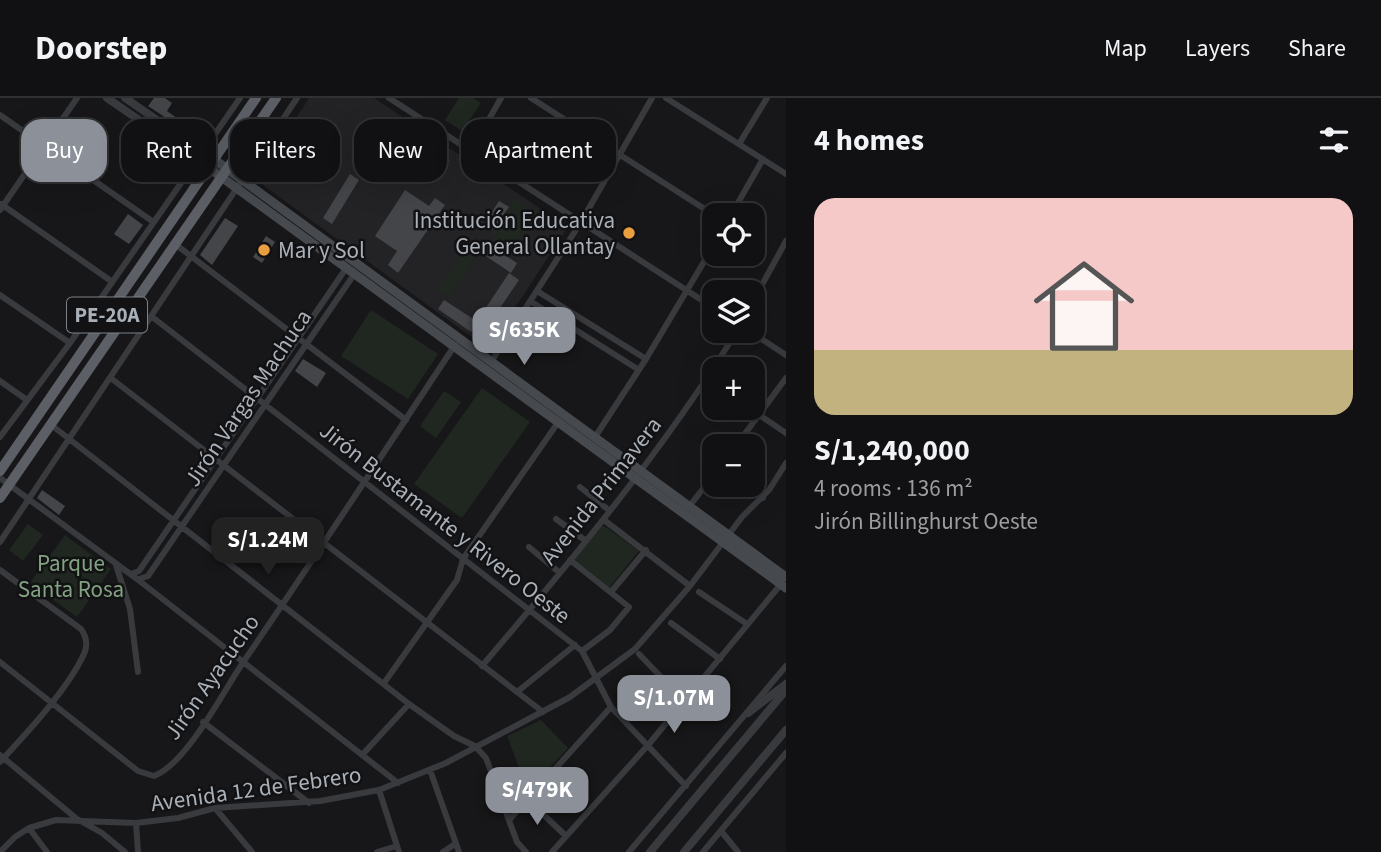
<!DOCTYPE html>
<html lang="en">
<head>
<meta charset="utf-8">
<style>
  body { margin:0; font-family:"Source Sans 3",sans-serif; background:#1e1f21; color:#f1f3f6; height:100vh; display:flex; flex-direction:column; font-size:26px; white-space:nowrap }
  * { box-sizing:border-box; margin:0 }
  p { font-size:23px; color:#9c9da0 }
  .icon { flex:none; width:38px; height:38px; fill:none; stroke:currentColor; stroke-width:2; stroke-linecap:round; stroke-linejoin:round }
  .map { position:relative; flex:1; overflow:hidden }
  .panel { display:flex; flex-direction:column; background:#111113; width:595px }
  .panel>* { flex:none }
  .hud { position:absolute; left:21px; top:21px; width:660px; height:63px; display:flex; gap:14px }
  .tools { position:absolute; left:702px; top:105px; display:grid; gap:14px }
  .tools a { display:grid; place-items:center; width:63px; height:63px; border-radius:14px; background:#111113; box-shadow:0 7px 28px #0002,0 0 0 2px #303133; font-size:35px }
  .price { position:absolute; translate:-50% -60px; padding:0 16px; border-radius:14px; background:#8c9099; color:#fff; font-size:23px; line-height:46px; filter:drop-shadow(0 2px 4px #0008) }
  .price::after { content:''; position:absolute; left:50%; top:42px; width:21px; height:16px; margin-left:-10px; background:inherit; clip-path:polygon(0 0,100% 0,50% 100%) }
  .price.active { background:#222; color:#fff }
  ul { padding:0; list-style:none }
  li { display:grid; align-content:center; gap:14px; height:371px; padding:0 28px }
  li+li { border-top:2px solid #303133 }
  li span { display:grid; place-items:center; height:217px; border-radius:21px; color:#555 }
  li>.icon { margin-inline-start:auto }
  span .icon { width:126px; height:126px; fill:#fffc; stroke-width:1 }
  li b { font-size:30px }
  h2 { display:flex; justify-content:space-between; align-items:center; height:84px; padding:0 28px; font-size:30px }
  .chip { padding:0 24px; border-radius:21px; background:#111113; box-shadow:0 7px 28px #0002,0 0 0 2px #303133; font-size:24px; line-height:63px }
  .chip.active { background:#8c9099; color:#fff }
  header { display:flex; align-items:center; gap:42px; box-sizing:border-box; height:98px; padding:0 35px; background:#111113; border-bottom:2px solid #303133 }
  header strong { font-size:33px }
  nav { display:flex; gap:38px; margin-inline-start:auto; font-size:24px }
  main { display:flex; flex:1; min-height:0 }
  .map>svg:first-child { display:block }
  .built { fill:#232326 }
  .green { fill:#1f2720 }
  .building { fill:#444549 }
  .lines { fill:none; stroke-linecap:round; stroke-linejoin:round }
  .minor { stroke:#383a3e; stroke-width:6 }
  .tertiary { stroke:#383a3e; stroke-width:8 }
  .secondary { stroke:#46494e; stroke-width:9 }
  .trunk { stroke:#5c6066; stroke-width:10 }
  .poi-dot { fill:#e99e3f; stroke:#121214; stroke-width:2.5 }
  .labels { text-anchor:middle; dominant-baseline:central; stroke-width:5; stroke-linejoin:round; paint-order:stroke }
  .shield { fill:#121214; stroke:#7c8187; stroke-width:2 }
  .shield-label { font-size:21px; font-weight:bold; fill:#aab0b8 }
  .poi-label { font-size:23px; fill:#aab0b8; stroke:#121214; text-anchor:end }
  .street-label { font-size:23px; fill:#aab0b8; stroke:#121214 }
  .park-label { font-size:23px; fill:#83a282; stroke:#121214 }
</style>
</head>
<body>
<header>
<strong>Doorstep</strong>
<nav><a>Map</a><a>Layers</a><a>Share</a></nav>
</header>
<main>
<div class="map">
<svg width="786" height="754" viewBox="0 0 786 754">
  <rect width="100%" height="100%" fill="#171719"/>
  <path class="built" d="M 309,0 L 374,0 L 568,129 L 488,251 L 256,82 Z"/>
  <path class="green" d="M 459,0 L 473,0 L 481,5 L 462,33 L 445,22 Z
    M 515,101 L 537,115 L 514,149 L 492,135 Z
    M 465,149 L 477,157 L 449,199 L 437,192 Z
    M 371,212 L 438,256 L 408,301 L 341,258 Z
    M 482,290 L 530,324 L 462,420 L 414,386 Z
    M 444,293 L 461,304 L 436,340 L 420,328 Z
    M 28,426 L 43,437 L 23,463 L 9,452 Z
    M 603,427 L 639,453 L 609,490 L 573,462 Z
    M 65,437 L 111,471 L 77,519 L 30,485 Z
    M 541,622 L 568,650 L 528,693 L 507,638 Z"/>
  <path class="building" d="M 154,0 L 165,0 L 172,5 L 167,13 L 181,23 L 178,28 L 148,8 Z
    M 410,35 L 450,62 L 433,84 L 418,74 L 427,61 L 404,45 Z
    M 167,53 L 183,66 L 171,85 L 154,73 Z
    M 350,76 L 359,82 L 332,126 L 323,120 Z
    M 405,92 L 429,108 L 435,100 L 445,107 L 398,175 L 388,167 L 397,153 L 375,138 Z
    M 499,103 L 509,109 L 493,132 L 484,126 Z
    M 128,116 L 143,127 L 129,146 L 114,136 Z
    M 225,120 L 238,128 L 212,167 L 200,157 Z
    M 266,138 L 275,144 L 262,165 L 253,159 Z
    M 483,143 L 517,165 L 511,175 L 477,152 Z
    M 509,175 L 519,182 L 487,229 L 477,223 Z
    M 444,202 L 478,224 L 471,234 L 438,211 Z
    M 303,261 L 326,275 L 317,289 L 295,273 Z
    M 42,392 L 65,408 L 59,417 L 37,400 Z"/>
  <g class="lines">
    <path class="minor" d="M 389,0 L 714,210
      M 531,0 L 714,117
      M 666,0 L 786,76
      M 0,17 L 152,123
      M 739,46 L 767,0
      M 471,53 L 501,0
      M 1,106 L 111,183
      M 0,112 L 77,0
      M 731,117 L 763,61
      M 175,146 L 406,322
      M 537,193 L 646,261
      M 0,197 L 70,245
      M 530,203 L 639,272
      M 752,205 L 786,143
      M 151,218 L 582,553 L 611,609 L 686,688
      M 749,233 L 786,257
      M 491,264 L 581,124 L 652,0
      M 112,281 L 543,614
      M 0,283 L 27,302
      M 749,310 L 786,335
      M 50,326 L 409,606 L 454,638 L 475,648 L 486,660 L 517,744 L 526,754
      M 0,339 L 70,245 L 240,0
      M 595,339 L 646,261 L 714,147
      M 736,348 L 786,280
      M 0,380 L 137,481 L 398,685
      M 746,387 L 763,400
      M 580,389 L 610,413
      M 687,411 L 714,377
      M 556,421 L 586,443
      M 604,422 L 690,488
      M 0,444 L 297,0
      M 529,449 L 560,475
      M 570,462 L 629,509 L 610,532 L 582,553
      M 116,467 L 130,511 L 138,574
      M 0,472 L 81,531 C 86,538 88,547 84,556 C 68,591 26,636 0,664
      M 131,476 L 139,473 L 347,169
      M 139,481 L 148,478 L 355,175
      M 611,494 L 646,452
      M 699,494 L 747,526
      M 671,525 L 720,561
      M 639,556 L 684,603
      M 0,564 L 138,673 L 154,678 C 187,665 221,597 242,566 C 314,461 384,354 455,247
      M 482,568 C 573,461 663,353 737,233
      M 384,585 L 457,482 L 463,461 L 559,323
      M 517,594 L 575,547
      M 203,624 L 309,705
      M 0,657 L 77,721 L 102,735 L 125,754
      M 362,657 L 409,606
      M 430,672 L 459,754
      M 379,692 L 399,754
      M 527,701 L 566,738
      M 215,710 L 252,754
      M 509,722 L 611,609
      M 136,725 L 138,754
      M 29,730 L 47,754
      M 721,733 L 738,754
      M 0,754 L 15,739 L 29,730 L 56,722 L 136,725 L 178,720 L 215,710 L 320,703 L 379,692 L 446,665 L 570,599 L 635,551 L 690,488 L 742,419 L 769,392 L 786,365
      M 377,754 L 397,748
      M 443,754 L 455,746
      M 552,754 L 649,646 L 781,486
      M 629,754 L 786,568
      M 703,754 L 786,655"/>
    <path class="tertiary" d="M 107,0 L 209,70
      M 125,0 L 215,62
      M 748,615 L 786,586
      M 650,754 L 786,592
      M 684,754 L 786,632"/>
    <path class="secondary" d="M 215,62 L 786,479
      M 209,70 L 786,490"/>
    <path class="trunk" d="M 0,373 L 256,0
      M 0,400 L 276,0"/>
  </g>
  <g class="poi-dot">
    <circle cx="629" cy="135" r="7"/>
    <circle cx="264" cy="152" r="7"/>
  </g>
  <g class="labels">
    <rect class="shield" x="67" y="199.5" width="80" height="35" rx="5"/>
    <g class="shield-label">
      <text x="107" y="217">PE-20A</text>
    </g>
    <g class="poi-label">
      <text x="615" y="122">Institución Educativa<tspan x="615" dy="26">General Ollantay</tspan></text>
      <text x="278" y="152" text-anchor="start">Mar y Sol</text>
    </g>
    <g class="street-label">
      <text transform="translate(248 300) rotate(-56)">Jirón Vargas Machuca</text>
      <text transform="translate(601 393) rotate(-52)">Avenida Primavera</text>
      <text transform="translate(445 425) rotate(38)">Jirón Bustamante y Rivero Oeste</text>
      <text transform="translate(212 579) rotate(-55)">Jirón Ayacucho</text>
      <text transform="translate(256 691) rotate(-8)">Avenida 12 de Febrero</text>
    </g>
    <g class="park-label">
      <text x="71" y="465">Parque<tspan x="71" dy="26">Santa Rosa</tspan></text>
    </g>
  </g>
</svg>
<div class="tools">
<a><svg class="icon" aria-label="locate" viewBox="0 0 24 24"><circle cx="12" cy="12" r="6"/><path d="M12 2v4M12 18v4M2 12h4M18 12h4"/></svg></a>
<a><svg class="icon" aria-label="layers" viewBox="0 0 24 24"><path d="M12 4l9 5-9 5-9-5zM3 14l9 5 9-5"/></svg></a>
<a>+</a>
<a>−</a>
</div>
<b class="price" style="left:524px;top:269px">S/635K</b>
<b class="price active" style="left:268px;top:479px">S/1.24M</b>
<b class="price" style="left:674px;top:637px">S/1.07M</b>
<b class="price" style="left:537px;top:729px">S/479K</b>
<div class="hud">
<a class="chip active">Buy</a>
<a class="chip">Rent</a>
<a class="chip">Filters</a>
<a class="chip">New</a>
<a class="chip">Apartment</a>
</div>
</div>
<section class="panel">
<h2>4 homes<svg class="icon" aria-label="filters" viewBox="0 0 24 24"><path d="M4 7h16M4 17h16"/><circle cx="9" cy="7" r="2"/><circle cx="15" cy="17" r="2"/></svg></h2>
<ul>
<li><span style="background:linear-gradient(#f6c9c9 70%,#c2b280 0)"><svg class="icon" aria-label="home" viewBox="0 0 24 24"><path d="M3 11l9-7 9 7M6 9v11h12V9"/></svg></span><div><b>S/1,240,000</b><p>4 rooms · 136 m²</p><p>Jirón Billinghurst Oeste</p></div></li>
</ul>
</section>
</main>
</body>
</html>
